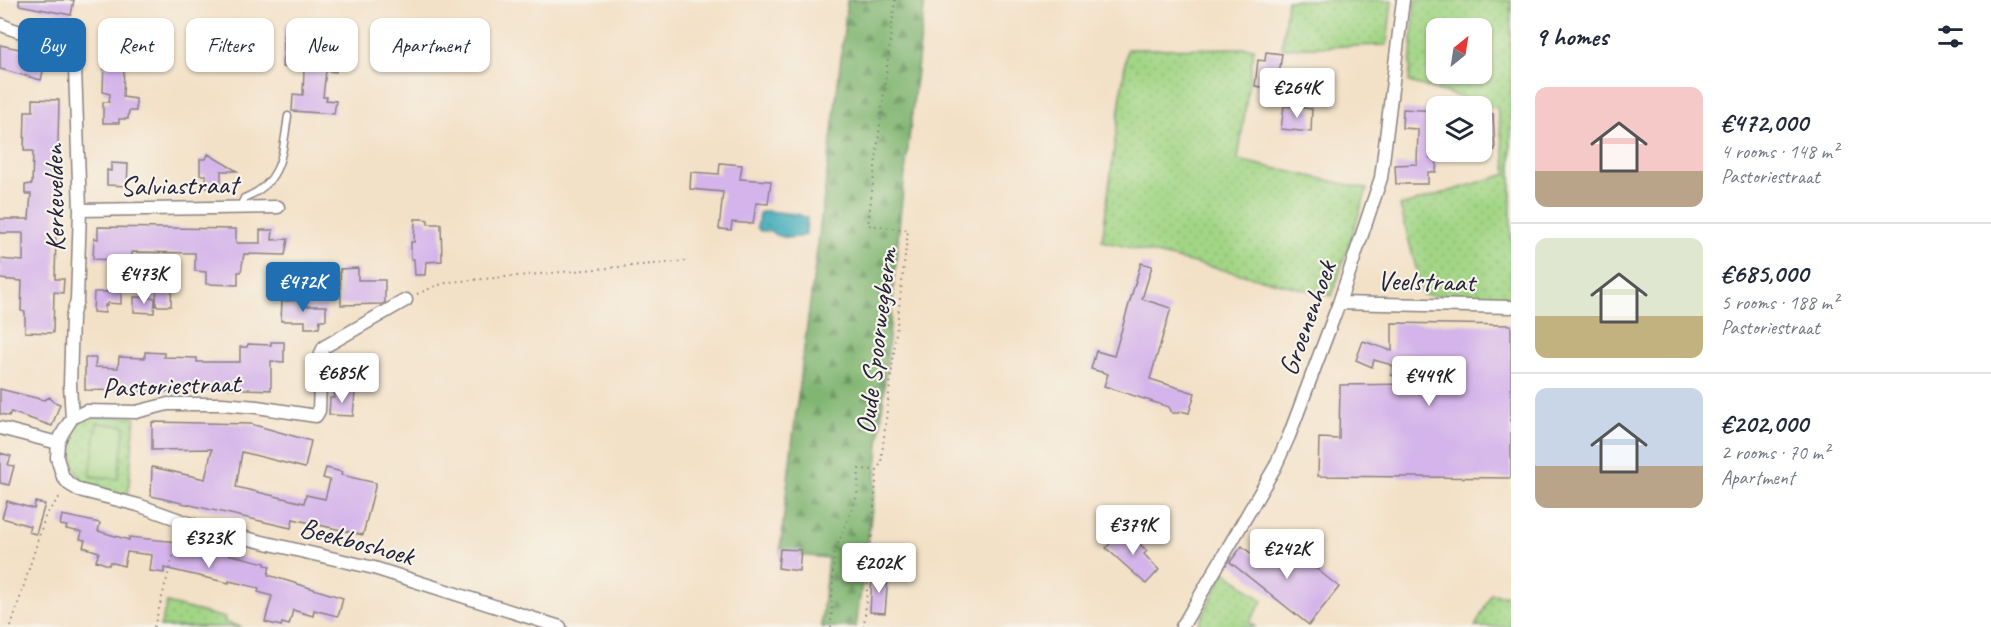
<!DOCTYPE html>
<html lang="en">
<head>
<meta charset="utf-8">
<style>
  body { margin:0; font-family:Caveat,sans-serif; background:#f2f2f3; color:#1f2937; height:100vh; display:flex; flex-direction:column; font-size:22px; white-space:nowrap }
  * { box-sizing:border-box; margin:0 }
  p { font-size:20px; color:#747a83 }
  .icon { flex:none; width:33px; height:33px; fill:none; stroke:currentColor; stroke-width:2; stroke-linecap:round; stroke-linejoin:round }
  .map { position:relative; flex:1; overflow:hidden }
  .side { display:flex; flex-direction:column; background:#fff; width:480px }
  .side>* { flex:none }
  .top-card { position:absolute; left:18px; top:18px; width:570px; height:54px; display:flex; gap:12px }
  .needle { width:39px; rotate:30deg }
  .buttons { position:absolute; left:1426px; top:18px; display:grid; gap:12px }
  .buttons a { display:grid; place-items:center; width:66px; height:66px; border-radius:12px; background:#fff; box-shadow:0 2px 4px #0004; font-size:30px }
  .price { position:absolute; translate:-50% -51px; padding:0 14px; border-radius:6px; background:#fff; color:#222; font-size:20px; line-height:39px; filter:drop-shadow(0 2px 3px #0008) }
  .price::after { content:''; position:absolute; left:50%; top:36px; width:18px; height:14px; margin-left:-9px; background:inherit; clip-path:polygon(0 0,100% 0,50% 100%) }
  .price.selected { background:#1f6fb2; color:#fff }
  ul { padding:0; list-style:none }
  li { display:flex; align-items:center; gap:18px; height:150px; padding:0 24px }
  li+li { border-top:2px solid #e0e1e3 }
  li span { display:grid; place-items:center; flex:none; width:168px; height:120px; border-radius:12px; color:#555 }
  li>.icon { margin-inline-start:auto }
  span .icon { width:72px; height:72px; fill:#fffc; stroke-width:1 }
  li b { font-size:26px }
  h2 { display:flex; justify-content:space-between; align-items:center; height:72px; padding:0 24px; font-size:26px }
  .pill { padding:0 21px; border-radius:12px; background:#fff; box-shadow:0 2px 4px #0004; font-size:21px; line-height:54px }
  .pill.selected { background:#1f6fb2; color:#fff }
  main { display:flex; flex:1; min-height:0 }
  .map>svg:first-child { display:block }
  .grass { fill:url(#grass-dots); stroke:#627c60; stroke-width:1.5; fill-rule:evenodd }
  .forest { fill:url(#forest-firs); stroke:#526c56; stroke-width:1.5 }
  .garden { fill:#a2d585; stroke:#627c60; stroke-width:1.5 }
  .water { fill:url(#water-ripples); stroke:#2e667a; stroke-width:1.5 }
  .building { fill:#d4b4ea }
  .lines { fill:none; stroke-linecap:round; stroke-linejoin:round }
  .service-casing { stroke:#8a8281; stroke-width:9 }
  .minor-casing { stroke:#8a8281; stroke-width:15 }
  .path { stroke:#8a8281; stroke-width:2; stroke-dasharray:1.5 4.5; stroke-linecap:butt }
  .service { stroke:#fff; stroke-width:6 }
  .minor { stroke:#fff; stroke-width:12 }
  .labels { text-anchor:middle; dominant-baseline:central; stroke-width:4.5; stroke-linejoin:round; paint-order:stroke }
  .street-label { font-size:28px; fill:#22223b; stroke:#f7f3e8 }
</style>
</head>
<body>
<main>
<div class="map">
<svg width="1511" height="627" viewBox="0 0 1511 627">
  <defs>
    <pattern id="grass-dots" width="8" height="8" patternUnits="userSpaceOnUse" patternTransform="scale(1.5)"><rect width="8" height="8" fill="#a2d585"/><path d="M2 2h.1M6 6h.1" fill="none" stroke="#8bb774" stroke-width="1.8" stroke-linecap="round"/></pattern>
    <pattern id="forest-firs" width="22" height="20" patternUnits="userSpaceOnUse" patternTransform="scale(1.5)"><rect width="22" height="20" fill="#81b672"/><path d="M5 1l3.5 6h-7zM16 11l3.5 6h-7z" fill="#69945f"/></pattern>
    <pattern id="water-ripples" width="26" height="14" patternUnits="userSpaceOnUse" patternTransform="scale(1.5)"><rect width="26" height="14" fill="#3baab8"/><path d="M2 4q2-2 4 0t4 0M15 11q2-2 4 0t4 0" fill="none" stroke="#318a97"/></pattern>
  </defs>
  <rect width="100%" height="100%" fill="#f7f3e8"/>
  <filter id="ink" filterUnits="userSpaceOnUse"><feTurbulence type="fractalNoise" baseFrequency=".0167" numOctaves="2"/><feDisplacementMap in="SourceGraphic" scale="12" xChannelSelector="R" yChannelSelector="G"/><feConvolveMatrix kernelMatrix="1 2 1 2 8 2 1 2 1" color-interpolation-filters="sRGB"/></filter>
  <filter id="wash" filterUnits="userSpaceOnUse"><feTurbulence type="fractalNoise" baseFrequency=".008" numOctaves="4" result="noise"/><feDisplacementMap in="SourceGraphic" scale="24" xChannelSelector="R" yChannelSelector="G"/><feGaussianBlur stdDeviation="1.35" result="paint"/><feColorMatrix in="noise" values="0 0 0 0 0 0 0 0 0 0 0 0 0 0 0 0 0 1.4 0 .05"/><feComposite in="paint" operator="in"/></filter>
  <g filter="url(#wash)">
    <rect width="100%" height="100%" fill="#f3e1c7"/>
    <path class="grass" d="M 1287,0 L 1392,0 L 1387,45 L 1282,48 Z
      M 1415,0 L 1511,0 L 1511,298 L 1423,295 L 1400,206 L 1507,174 L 1497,108 L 1409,82 ZM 1437,28 L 1482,28 L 1482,74 L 1437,74 Z
      M 1254,48 L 1238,160 L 1367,189 L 1332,296 L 1102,241 L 1127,49 Z
      M 88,417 L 135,417 L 128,496 C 116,492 92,489 83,481 C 78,477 76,471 74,465 C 68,445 65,426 88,417 Z
      M 1225,571 L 1263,601 L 1249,622 L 1255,627 L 1197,627 Z
      M 1491,594 L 1511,596 L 1511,627 L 1475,627 Z
      M 167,603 L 225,618 L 224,622 L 242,627 L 160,627 Z"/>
    <path class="forest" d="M 847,0 L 925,0 L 900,217 L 875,487 L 856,627 L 821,627 L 828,558 L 780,553 C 798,368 829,185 847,0 Z"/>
    <path class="garden" d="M 97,423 L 125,426 L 118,479 L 90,476 Z"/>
    <path class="water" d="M 766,211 L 798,214 L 807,218 L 806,235 C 799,237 787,239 780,236 C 770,233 771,230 760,231 L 757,227 L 759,213 Z"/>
    <g id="blocks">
      <path class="building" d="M 19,0 L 74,0 L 71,15 L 19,5 Z
        M 285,25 L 340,30 L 336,72 L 326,71 L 323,97 L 327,97 L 326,100 L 336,101 L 334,114 L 292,111 L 293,94 L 303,95 L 304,69 L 282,67 Z
        M 105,28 L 130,29 L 130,39 L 128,39 L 127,65 L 124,65 L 123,97 L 136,99 L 136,111 L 129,111 L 128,119 L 119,119 L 119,123 L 103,123 L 103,102 L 109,102 L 110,94 L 103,92 L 104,59 L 114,59 L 114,38 L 105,38 Z
        M 0,45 L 34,52 L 33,56 L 46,58 L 41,80 L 0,69 Z
        M 1266,52 L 1282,54 L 1277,89 L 1255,86 L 1258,60 L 1265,61 Z
        M 33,99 L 59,100 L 55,279 L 64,279 L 63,293 L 54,292 L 53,333 L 25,332 L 25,312 L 21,311 L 22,281 L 0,279 L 0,259 L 23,261 L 23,233 L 0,233 L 0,219 L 29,219 L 31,194 L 25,194 L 25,185 L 32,184 L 33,151 L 24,151 L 25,111 L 33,111 Z
        M 1284,106 L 1312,109 L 1311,132 L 1281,129 Z
        M 1403,109 L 1437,111 L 1437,130 L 1430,129 L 1430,158 L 1437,158 L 1436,172 L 1428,172 L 1428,184 L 1396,184 L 1395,165 L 1417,164 L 1418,129 L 1402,128 Z
        M 1482,113 L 1493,114 L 1495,150 L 1482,150 Z
        M 208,154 L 237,171 L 221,171 L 221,186 L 215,186 L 215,188 L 206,188 L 206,175 L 200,175 L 200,159 L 206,159 Z
        M 111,163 L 128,164 L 127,186 L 107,185 L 107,170 L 111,171 Z
        M 720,163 L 742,165 L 740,179 L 771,181 L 768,204 L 756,203 L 753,224 L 732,222 L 731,230 L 719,229 L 723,192 L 690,189 L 691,172 L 719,174 Z
        M 415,219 L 424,219 L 428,220 L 428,224 L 441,224 L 442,261 L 426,262 L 425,275 L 415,275 L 414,259 L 411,259 L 411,242 L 414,242 Z
        M 98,227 L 236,229 L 236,243 L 260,243 L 260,230 L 273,230 L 272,240 L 288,239 L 285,255 L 244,254 L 241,272 L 238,272 L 238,285 L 206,284 L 206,272 L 195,271 L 195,253 L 132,252 L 132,261 L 93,259 L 94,238 L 98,239 Z
        M 1141,263 L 1152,266 L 1142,299 L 1171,308 L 1150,379 L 1195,393 L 1189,413 L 1181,411 L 1179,413 L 1172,413 L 1169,407 L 1104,386 L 1108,374 L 1091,369 L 1096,351 L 1114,356 Z
        M 358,268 L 358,280 L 385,280 L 385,303 L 382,304 L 341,305 L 340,269 Z
        M 157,279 L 172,280 L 171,306 L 156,306 Z
        M 94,292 L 121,292 L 121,304 L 107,303 L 107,306 L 105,305 L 105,313 L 93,312 Z
        M 134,297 L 155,298 L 154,313 L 134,312 Z
        M 304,300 L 304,306 L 326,306 L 326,320 L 320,320 L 319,328 L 305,328 L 305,321 L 281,321 L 282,301 Z
        M 1392,323 L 1511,325 L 1511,478 L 1318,476 L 1319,438 L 1339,439 L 1340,385 L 1415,384 L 1391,375 L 1392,365 L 1374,360 L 1372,367 L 1356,360 L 1363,341 L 1392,351 Z
        M 271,342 L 284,342 L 284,362 L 271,361 L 271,390 L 196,387 L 196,392 L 85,390 L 85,358 L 96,358 L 95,367 L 118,368 L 119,357 L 145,358 L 145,352 L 164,353 L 164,357 L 197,358 L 197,362 L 240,362 L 240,347 L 247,347 L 248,344 L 271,345 Z
        M 0,389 L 44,400 L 50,397 L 52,401 L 60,404 L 52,426 L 11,412 L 9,416 L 0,414 Z
        M 335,390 L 355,392 L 353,416 L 329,415 L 330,398 L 334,398 Z
        M 152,422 L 251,424 L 311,441 L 305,468 L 242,452 L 236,487 L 304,503 L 306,495 L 325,499 L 330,480 L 323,478 L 326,468 L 342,472 L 341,475 L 376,483 L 363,535 L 293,519 L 291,528 L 151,496 L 152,467 L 205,479 L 212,449 L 152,450 Z
        M 0,453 L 11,456 L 8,465 L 14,466 L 9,485 L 0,483 Z
        M 7,501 L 34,509 L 35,502 L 45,504 L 36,534 L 28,532 L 30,526 L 2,518 Z
        M 62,515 L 100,523 L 98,531 L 129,540 L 129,537 L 178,542 L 265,563 L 265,565 L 270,566 L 268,575 L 343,598 L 339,614 L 337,616 L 314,610 L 313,616 L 293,610 L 289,625 L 282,623 L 281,626 L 265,622 L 272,596 L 258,592 L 259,588 L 229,581 L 229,583 L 164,568 L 164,573 L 150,571 L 152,555 L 127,552 L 124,566 L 110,562 L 109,565 L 96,561 L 99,552 L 83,547 L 85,540 L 80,539 L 82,532 L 66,529 L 67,526 L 60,525 Z
        M 1124,529 L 1147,551 L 1144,554 L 1159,570 L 1146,584 L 1106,548 Z
        M 1265,538 L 1297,563 L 1302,557 L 1339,587 L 1309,625 L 1230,562 L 1242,546 L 1254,556 Z
        M 780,549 L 801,550 L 799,571 L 778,568 Z
        M 872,575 L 888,577 L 885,613 L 870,612 Z"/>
    </g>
  </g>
  <g filter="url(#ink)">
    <use href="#blocks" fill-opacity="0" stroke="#8a8281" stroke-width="1.5"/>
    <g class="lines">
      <defs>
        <path id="service" d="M 240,207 L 244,198 C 283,183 282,153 288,116"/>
        <path id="minor" d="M 0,24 C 32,41 55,29 75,68 L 80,210 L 77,300 L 72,317 L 70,385 L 72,418
          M 80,210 L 278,207
          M 1339,303 L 1511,307
          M 0,428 L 58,443 L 57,458 L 63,477 L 69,484 L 79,490 L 138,505 L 202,528 L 374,568 L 560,627
          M 58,443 L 62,434 L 72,418 L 86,411 L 136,412 L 168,404 L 222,404 L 257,407 L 316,416 L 319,411 L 321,353 L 324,347 L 406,300
          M 1182,627 L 1275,467 L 1289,436 L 1339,303 L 1381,178 L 1403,0"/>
      </defs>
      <use href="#service" class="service-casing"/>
      <use href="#minor" class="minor-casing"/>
      <path class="path" d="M 417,294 L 436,286 L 449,282 L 687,261
        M 11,627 L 46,514 L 62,494
        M 154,627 L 179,534
        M 831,627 L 834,554 L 857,496 L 859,469 L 877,470
        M 864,627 L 877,470 L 881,463 L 908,230 L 868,225 L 895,0"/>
      <use href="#service" class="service"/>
      <use href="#minor" class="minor"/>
    </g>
  </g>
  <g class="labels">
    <g class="street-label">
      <text transform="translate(179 185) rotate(-1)">Salviastraat</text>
      <text transform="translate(54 198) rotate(-91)">Kerkevelden</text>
      <text transform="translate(1426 281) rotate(1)">Veelstraat</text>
      <text transform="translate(1307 318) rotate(-70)">Groenenhoek</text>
      <text transform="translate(876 341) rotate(-83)">Oude Spoorwegberm</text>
      <text transform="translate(171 385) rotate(-2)">Pastoriestraat</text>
      <text transform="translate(357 541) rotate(15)">Beekboshoek</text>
    </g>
  </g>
</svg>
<div class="buttons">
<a><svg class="needle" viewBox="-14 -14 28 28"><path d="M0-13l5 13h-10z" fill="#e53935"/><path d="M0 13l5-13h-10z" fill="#747a83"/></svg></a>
<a><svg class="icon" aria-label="layers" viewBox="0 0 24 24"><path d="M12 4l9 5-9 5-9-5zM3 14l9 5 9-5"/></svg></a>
</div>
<b class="price" style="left:1297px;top:119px">€264K</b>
<b class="price" style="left:144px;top:305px">€473K</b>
<b class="price selected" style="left:303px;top:313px">€472K</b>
<b class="price" style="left:342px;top:404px">€685K</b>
<b class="price" style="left:1429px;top:407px">€449K</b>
<b class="price" style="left:1133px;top:556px">€379K</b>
<b class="price" style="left:209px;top:569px">€323K</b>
<b class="price" style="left:1287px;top:580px">€242K</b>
<b class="price" style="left:879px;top:594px">€202K</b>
<div class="top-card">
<a class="pill selected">Buy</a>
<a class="pill">Rent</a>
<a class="pill">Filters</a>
<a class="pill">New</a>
<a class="pill">Apartment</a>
</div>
</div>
<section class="side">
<h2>9 homes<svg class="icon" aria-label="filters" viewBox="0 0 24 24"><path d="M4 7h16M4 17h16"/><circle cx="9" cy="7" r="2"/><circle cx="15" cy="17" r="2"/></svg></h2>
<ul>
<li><span style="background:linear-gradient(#f6c9c9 70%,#b9a48a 0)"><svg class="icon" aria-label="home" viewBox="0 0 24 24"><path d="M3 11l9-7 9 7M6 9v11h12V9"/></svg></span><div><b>€472,000</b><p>4 rooms · 148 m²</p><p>Pastoriestraat</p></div></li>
<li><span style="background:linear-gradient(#dfe7d0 65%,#c2b280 0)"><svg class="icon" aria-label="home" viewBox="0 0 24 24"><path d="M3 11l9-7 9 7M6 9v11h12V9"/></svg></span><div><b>€685,000</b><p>5 rooms · 188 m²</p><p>Pastoriestraat</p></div></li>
<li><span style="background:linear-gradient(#c9d6e8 65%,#b9a48a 0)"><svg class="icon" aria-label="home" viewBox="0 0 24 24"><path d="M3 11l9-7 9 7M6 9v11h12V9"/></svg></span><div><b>€202,000</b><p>2 rooms · 70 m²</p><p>Apartment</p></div></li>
</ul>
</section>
</main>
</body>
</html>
